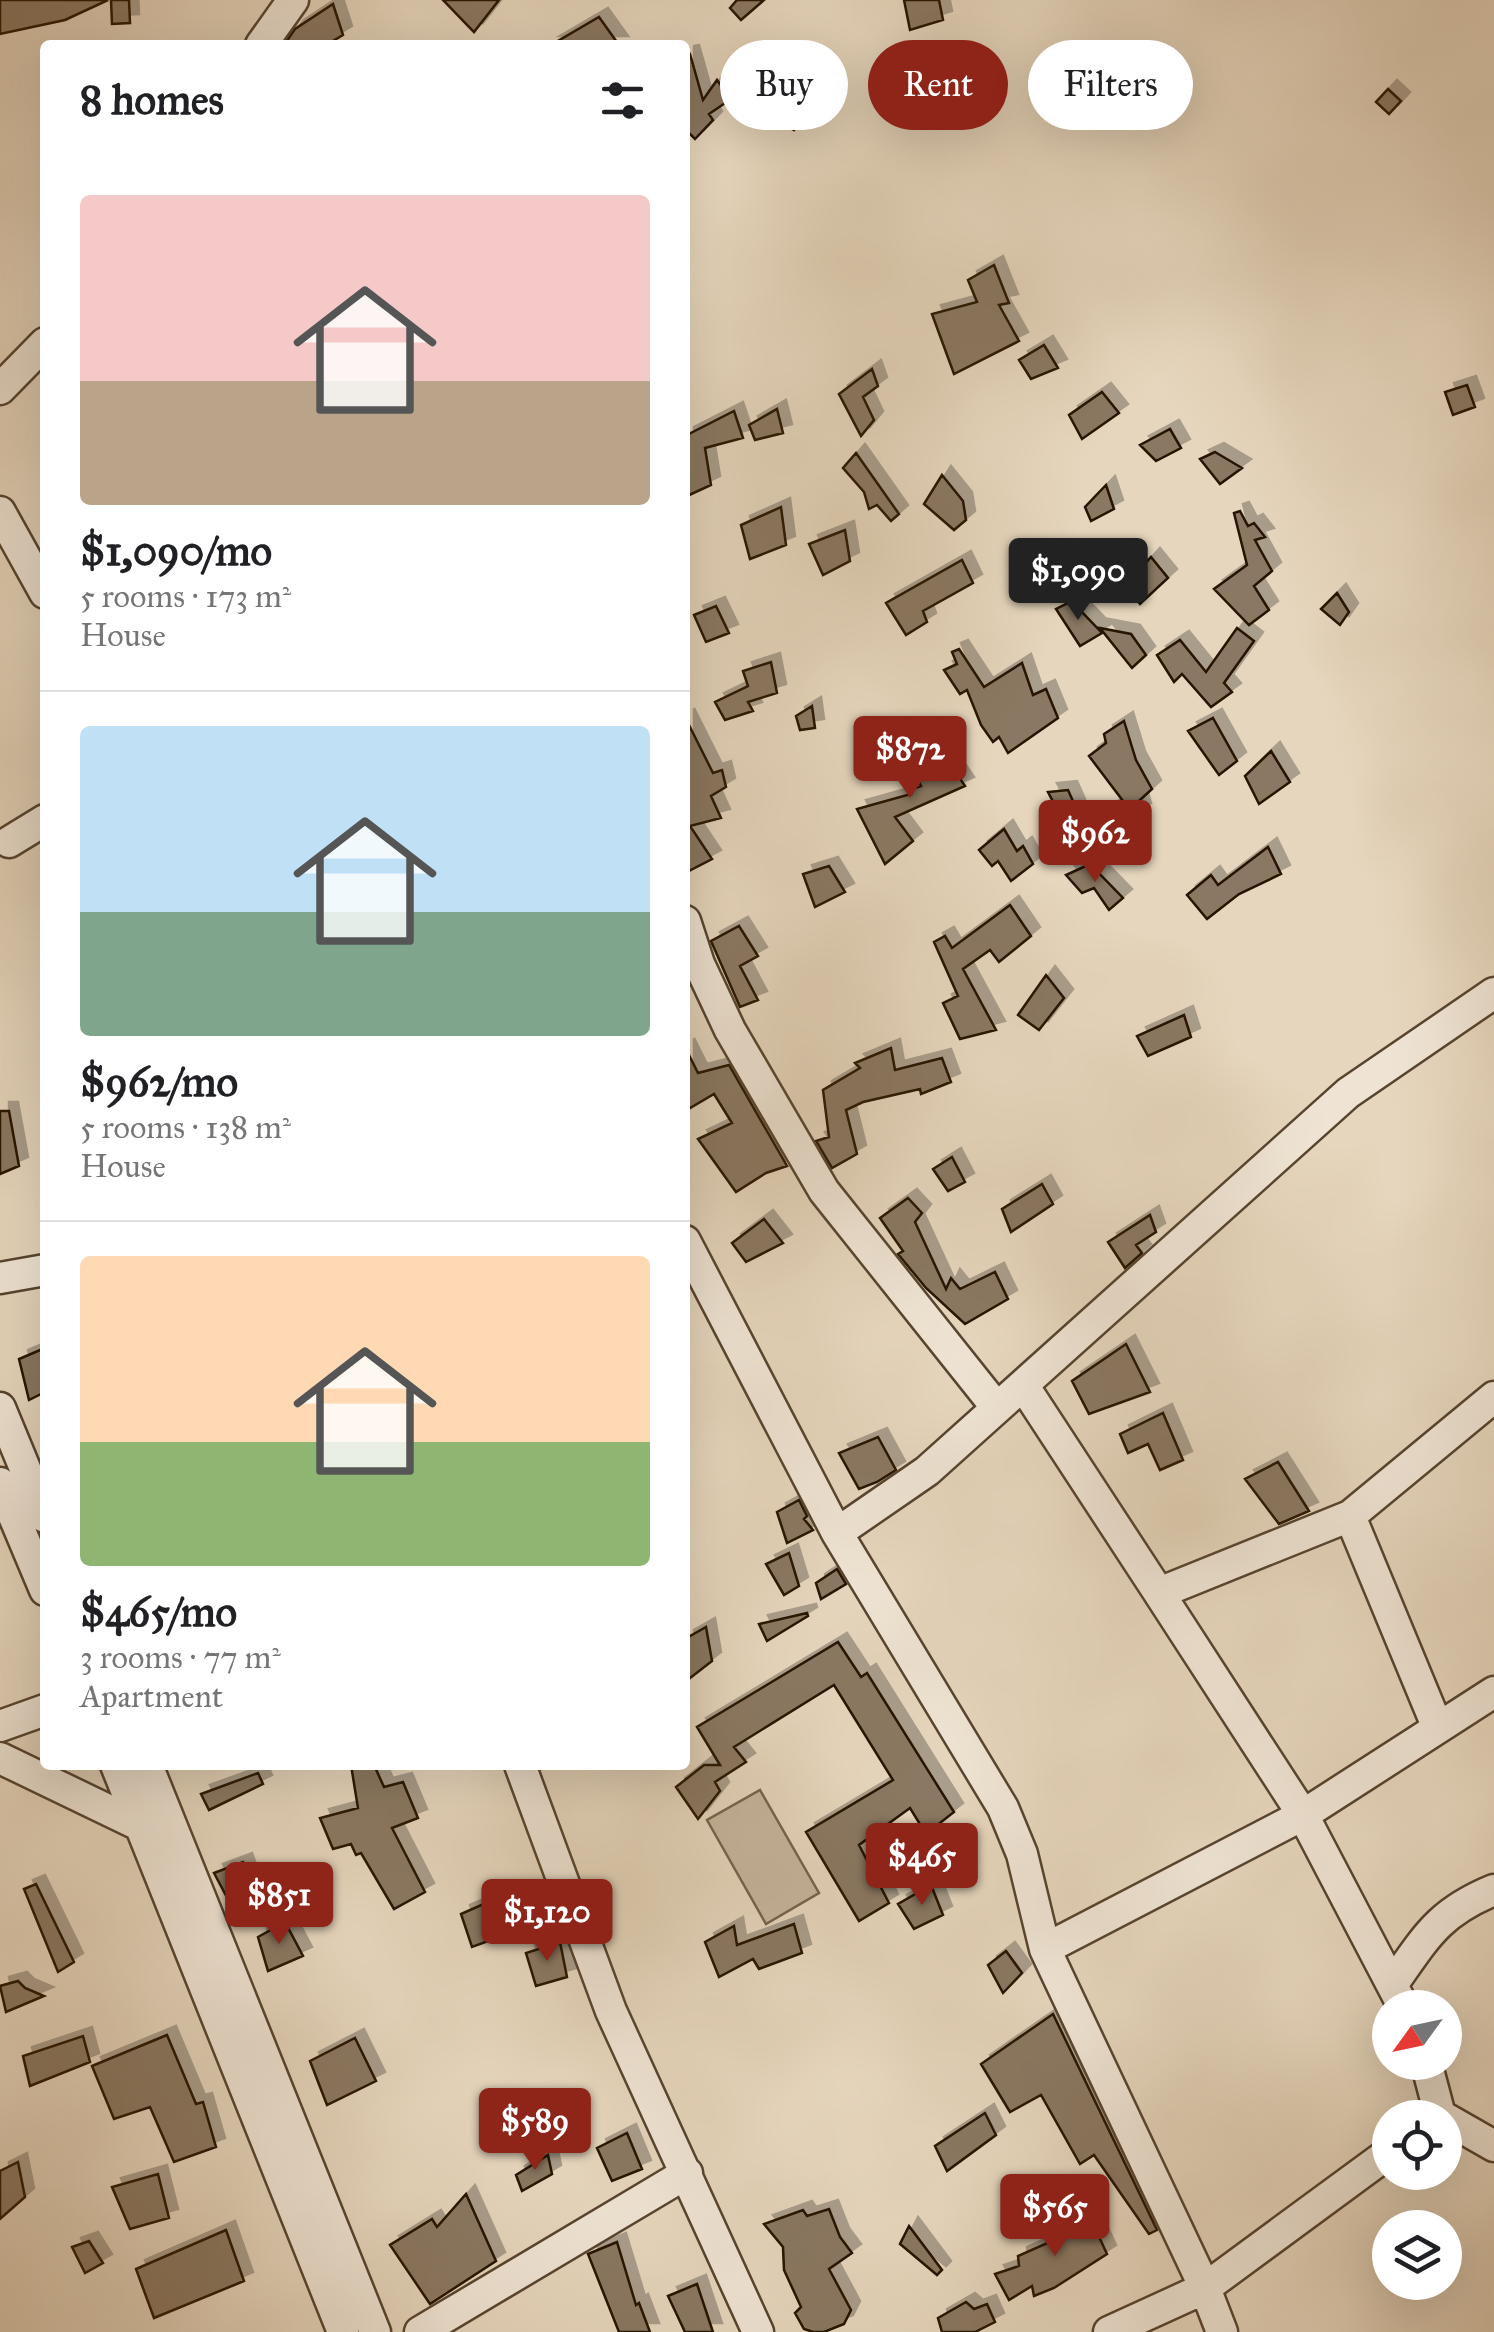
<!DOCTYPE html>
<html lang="en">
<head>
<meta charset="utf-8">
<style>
  body { margin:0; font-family:"IM FELL Great Primer",serif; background:#f6f6f6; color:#202124; height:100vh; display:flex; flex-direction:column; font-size:38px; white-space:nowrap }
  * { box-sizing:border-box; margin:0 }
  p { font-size:32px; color:#757577 }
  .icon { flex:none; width:55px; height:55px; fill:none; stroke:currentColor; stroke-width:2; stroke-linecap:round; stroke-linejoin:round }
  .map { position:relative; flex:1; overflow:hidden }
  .drawer { position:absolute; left:40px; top:40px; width:650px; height:1730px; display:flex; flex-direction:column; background:#fff; border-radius:10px; box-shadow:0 10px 40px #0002 }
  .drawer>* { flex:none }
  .guide { position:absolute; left:720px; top:40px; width:622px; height:90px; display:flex; gap:20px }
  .needle { width:65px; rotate:237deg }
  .tools { position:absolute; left:1372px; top:1990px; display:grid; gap:20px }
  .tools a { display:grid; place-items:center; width:90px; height:90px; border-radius:50%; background:#fff; box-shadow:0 10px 40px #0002; font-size:50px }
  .price { position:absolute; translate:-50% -85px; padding:0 22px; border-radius:10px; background:#8f2418; color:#fff; font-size:32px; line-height:65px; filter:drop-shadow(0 2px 5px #0008) }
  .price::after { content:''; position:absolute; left:50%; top:60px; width:30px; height:22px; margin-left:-15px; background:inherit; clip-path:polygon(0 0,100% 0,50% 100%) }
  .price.on { background:#222; color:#fff }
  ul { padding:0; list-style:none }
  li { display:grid; align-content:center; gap:20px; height:530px; padding:0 40px }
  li+li { border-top:2px solid #e0e0e0 }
  li span { display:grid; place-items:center; height:310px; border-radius:10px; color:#555 }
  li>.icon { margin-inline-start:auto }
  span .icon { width:180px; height:180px; fill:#fffc; stroke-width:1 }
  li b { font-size:42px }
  h2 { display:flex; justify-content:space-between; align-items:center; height:120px; padding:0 40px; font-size:42px }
  .pill { padding:0 35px; border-radius:45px; background:#fff; box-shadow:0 10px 40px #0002; font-size:35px; line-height:90px }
  .pill.on { background:#8f2418; color:#fff }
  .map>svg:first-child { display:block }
  .green { fill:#c6b59d; stroke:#76644e; stroke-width:2.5 }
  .building { fill:#8a7862; stroke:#271300; stroke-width:2.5; filter:url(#shadow) }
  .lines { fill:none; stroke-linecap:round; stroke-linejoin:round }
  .minor-casing { stroke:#57442f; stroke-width:35 }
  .minor { stroke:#efe4d4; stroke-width:30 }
</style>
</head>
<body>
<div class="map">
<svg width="1494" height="2332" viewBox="0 0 1494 2332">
  <defs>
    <filter id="shadow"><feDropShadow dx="9" dy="-9" stdDeviation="0" flood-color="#0004"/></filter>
  </defs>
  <rect width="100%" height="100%" fill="#e6d6bd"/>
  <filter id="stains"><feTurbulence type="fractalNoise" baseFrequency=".002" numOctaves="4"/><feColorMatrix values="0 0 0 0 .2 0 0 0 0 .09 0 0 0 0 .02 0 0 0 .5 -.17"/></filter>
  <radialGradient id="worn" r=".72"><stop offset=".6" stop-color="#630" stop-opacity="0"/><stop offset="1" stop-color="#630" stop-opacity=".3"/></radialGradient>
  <path class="green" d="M 760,1790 L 819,1893 L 766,1924 L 707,1820 Z"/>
  <path class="building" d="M 0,0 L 108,0 L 65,20 L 0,34 Z
    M 111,0 L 129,0 L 130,23 L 112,24 Z
    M 443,0 L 499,0 L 474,32 Z
    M 737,0 L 764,0 L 741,20 L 730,8 Z
    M 904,0 L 939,0 L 943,20 L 910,30 Z
    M 333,4 L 343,35 L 326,45 L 284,45 L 295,29 Z
    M 599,17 L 619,45 L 551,45 Z
    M 690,54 L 703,100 L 717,80 L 731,99 L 709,114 L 713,120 L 695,139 L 685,129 L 685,55 Z
    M 1388,89 L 1401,101 L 1389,114 L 1376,102 Z
    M 799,95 L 810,106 L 794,130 L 777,120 Z
    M 994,265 L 1009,303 L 999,305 L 1019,341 L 954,374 L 932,314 L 977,302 L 968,280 Z
    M 1044,345 L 1058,368 L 1031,379 L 1019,360 Z
    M 872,369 L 878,386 L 863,397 L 874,420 L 861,436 L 839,394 Z
    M 1467,385 L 1475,407 L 1453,415 L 1445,392 Z
    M 1102,392 L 1119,413 L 1082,439 L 1069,415 Z
    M 777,409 L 783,433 L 755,440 L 749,425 Z
    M 734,411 L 743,438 L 705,448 L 711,485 L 685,497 L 685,436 Z
    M 1170,429 L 1181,448 L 1156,461 L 1140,445 Z
    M 1215,452 L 1242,468 L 1220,484 L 1200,459 Z
    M 856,453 L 899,514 L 891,521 L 877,505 L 869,509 L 864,492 L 843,468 Z
    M 942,475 L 963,501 L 966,520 L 954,530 L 924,504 Z
    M 1106,485 L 1114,509 L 1091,521 L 1085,507 Z
    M 781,507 L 786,545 L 750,559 L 741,525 Z
    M 1240,511 L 1248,526 L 1254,523 L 1265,537 L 1255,540 L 1272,571 L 1254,586 L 1269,610 L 1249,625 L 1214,589 L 1247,565 L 1234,513 Z
    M 845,530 L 850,561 L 823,575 L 809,544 Z
    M 1151,557 L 1168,578 L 1140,604 L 1125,586 Z
    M 962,560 L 973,583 L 923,611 L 927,622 L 906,635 L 886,603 Z
    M 1337,593 L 1349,612 L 1340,625 L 1321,609 Z
    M 1076,599 L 1081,611 L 1102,633 L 1080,646 L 1056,609 Z
    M 716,606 L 729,633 L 706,642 L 694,615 Z
    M 1100,628 L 1131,634 L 1146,655 L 1132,668 Z
    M 1237,628 L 1254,641 L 1224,683 L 1232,692 L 1211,707 L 1182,674 L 1174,682 L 1157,655 L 1180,640 L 1206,672 Z
    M 959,649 L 984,687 L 1022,663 L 1033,695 L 1046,689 L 1058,718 L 1008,753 L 999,737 L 993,742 L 981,725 L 967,690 L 960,694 L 944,670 L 957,664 L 952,652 Z
    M 771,662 L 777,693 L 748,702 L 753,711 L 725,720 L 715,702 L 748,686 L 743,671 Z
    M 812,706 L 815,728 L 800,730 L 796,716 Z
    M 685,717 L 713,773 L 722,770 L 726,787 L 711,796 L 721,818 L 690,826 L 712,859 L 685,873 Z
    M 1213,718 L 1237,761 L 1219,775 L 1188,731 Z
    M 1124,721 L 1136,760 L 1152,789 L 1139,801 L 1142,812 L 1111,820 L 1120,830 L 1105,846 L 1087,824 L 1123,801 L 1089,756 L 1106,743 L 1104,734 Z
    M 936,743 L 965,786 L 895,817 L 913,841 L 885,864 L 857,809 L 911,794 L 909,790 L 921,786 L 907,760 Z
    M 1271,751 L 1290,782 L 1259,804 L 1245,776 Z
    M 1068,790 L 1076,808 L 1061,817 L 1048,792 Z
    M 1004,829 L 1017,851 L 1023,846 L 1033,864 L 1011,881 L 998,861 L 992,866 L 979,850 Z
    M 1268,847 L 1281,874 L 1239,894 L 1207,919 L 1187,895 L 1211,875 L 1218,885 Z
    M 1090,864 L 1123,898 L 1109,910 L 1094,888 L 1082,893 L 1066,875 Z
    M 829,866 L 845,892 L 815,907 L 803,874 Z
    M 1010,905 L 1031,936 L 999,962 L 990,950 L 963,969 L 996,1030 L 960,1039 L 943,1003 L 958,996 L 934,942 L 945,936 L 952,948 Z
    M 739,926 L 758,956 L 740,966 L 758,1000 L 740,1007 L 711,941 Z
    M 1046,975 L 1064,998 L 1039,1030 L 1018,1015 Z
    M 1184,1015 L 1191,1037 L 1148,1056 L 1137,1036 Z
    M 685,1047 L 698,1073 L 729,1065 L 787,1166 L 766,1173 L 736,1192 L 698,1139 L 732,1123 L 714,1094 L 685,1111 Z
    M 891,1048 L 895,1070 L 942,1058 L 951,1082 L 921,1094 L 920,1089 L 863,1102 L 846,1110 L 857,1154 L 832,1168 L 816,1141 L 829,1137 L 823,1090 L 860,1068 L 855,1063 Z
    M 0,1111 L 9,1111 L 19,1166 L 0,1174 Z
    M 952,1157 L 965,1182 L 948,1191 L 933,1169 Z
    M 1042,1184 L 1053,1204 L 1011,1232 L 1002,1209 Z
    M 908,1198 L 922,1213 L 915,1222 L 946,1289 L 951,1278 L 960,1289 L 995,1272 L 1008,1299 L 965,1324 L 926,1288 L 898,1254 L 903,1251 L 880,1218 Z
    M 1150,1215 L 1156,1232 L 1136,1245 L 1142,1253 L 1125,1268 L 1108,1242 Z
    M 764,1219 L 783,1243 L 746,1262 L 732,1243 Z
    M 1126,1344 L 1150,1392 L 1089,1414 L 1072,1381 Z
    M 45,1348 L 45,1392 L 29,1400 L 19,1359 Z
    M 1163,1413 L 1183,1460 L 1160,1470 L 1148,1444 L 1128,1453 L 1120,1434 Z
    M 878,1437 L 896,1470 L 877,1482 L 859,1489 L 839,1453 Z
    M 1278,1462 L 1309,1511 L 1279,1524 L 1245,1479 Z
    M 799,1500 L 807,1516 L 804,1519 L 813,1530 L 787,1543 L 777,1512 Z
    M 789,1553 L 799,1586 L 784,1595 L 766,1564 Z
    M 837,1569 L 846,1584 L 821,1599 L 816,1583 Z
    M 807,1613 L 808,1616 L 767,1641 L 759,1624 Z
    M 706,1627 L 712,1661 L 685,1682 L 685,1639 Z
    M 838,1642 L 861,1677 L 867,1673 L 954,1812 L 926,1834 L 910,1808 L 859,1845 L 889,1903 L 859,1921 L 806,1832 L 893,1780 L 834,1685 L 734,1747 L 746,1762 L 715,1782 L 720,1791 L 698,1819 L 676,1787 L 704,1765 L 720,1765 L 697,1727 Z
    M 351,1765 L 374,1765 L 384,1787 L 403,1782 L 418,1818 L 392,1828 L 425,1892 L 394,1909 L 361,1853 L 356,1855 L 351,1844 L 333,1849 L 320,1818 L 358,1808 Z
    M 258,1773 L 263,1784 L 209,1810 L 201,1794 Z
    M 243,1862 L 255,1895 L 231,1905 L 214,1873 Z
    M 36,1884 L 74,1962 L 58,1972 L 24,1889 Z
    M 931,1885 L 943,1915 L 914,1929 L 898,1904 Z
    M 495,1899 L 505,1935 L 472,1947 L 461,1914 Z
    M 285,1922 L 303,1956 L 268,1971 L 258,1937 Z
    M 794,1924 L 802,1953 L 759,1969 L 753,1959 L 719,1977 L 705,1942 L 734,1926 L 737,1945 Z
    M 560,1942 L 567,1977 L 536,1986 L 526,1953 Z
    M 1006,1951 L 1022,1973 L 1003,1993 L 988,1965 Z
    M 18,1981 L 25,1988 L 44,1996 L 6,2012 L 0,1986 Z
    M 1053,2014 L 1157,2230 L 1149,2234 L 1094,2155 L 1080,2164 L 1041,2095 L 1010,2112 L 981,2064 Z
    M 167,2035 L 196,2104 L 203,2102 L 216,2147 L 174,2162 L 150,2107 L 114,2119 L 92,2066 Z
    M 83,2036 L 90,2062 L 30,2086 L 23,2056 Z
    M 355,2038 L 376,2081 L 327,2105 L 310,2061 Z
    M 985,2113 L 996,2135 L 947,2171 L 935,2146 Z
    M 627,2133 L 642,2169 L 612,2181 L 597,2148 Z
    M 548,2155 L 552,2174 L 522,2191 L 516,2175 Z
    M 18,2162 L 25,2197 L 0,2219 L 0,2171 Z
    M 158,2174 L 169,2218 L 130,2229 L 112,2187 Z
    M 466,2194 L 496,2261 L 430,2304 L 390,2245 L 432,2219 L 437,2227 Z
    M 829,2209 L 840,2237 L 852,2253 L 829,2269 L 851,2310 L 844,2324 L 824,2332 L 813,2332 L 804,2329 L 795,2313 L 801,2307 L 784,2270 L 783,2247 L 764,2224 L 803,2210 L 807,2216 Z
    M 1088,2213 L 1107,2254 L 1054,2288 L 1034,2296 L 1032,2286 L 1009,2300 L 995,2274 L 1019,2266 L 1018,2256 L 1052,2241 L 1048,2235 Z
    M 909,2226 L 942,2270 L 937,2275 L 900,2244 Z
    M 226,2230 L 244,2281 L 154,2318 L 136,2269 Z
    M 89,2241 L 103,2263 L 85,2273 L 72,2247 Z
    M 617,2242 L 636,2305 L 639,2303 L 650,2332 L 619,2332 L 588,2254 Z
    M 697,2284 L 713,2332 L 685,2332 L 668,2296 Z
    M 966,2302 L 974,2309 L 987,2304 L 995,2322 L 975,2332 L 942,2332 L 938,2318 Z"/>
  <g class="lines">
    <defs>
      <path id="minor" d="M 261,45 L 293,0
        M 0,389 L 45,343
        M 0,512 L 45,593
        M 9,842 L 45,820
        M 685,921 L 699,964 L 730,1030 L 824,1191 L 997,1408
        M 685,1241 L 837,1533 L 1003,1808 L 1022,1854 L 1045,1949 L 1205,2288 L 1222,2332
        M 0,1278 L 45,1270
        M 1023,1385 L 1159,1593 L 1350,1516 L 1494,1397
        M 0,1408 L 45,1517
        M 0,1483 L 45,1590
        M 1350,1516 L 1437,1726
        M 837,1533 L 927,1471 L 1348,1093 L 1494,993
        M 1159,1593 L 1303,1815 L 1404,2008
        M 0,1726 L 45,1710
        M 0,1758 L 141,1826
        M 116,1765 L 343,2332
        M 147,1765 L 375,2332
        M 520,1765 L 611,2011 L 758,2332
        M 1045,1949 L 1303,1815 L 1494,1692
        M 1392,1985 C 1426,1937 1438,1913 1494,1890
        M 1426,2062 L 1440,2115 L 1445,2118
        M 1445,2118 L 1494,2146
        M 420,2332 L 687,2173
        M 1109,2332 L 1205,2288 L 1390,2152"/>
    </defs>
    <use href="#minor" class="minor-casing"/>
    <use href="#minor" class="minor"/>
  </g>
  <rect width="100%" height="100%" filter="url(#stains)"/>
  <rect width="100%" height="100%" fill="url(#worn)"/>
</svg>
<div class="tools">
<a><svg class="needle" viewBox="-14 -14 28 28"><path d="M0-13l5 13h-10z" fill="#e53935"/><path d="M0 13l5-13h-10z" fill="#757577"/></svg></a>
<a><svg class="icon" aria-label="locate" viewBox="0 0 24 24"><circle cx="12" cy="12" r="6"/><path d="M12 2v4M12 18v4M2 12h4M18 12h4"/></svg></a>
<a><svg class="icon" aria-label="layers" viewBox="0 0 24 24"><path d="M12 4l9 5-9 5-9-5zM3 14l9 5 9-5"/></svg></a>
</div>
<b class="price on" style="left:1078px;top:623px">$1,090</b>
<b class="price" style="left:910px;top:801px">$872</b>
<b class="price" style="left:1095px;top:885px">$962</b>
<b class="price" style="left:922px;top:1908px">$465</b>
<b class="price" style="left:279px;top:1947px">$851</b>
<b class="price" style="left:547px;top:1964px">$1,120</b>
<b class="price" style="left:535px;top:2173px">$589</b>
<b class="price" style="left:1055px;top:2259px">$565</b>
<div class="guide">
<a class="pill">Buy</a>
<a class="pill on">Rent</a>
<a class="pill">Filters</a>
</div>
<section class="drawer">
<h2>8 homes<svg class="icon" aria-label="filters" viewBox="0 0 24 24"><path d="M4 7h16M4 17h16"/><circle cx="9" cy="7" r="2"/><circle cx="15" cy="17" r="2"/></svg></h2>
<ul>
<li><span style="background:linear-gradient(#f6c9c9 60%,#b9a48a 0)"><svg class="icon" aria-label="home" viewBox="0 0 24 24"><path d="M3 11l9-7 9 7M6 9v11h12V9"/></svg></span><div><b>$1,090/mo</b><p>5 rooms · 173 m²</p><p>House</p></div></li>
<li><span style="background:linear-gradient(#bfe0f5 60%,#7fa58c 0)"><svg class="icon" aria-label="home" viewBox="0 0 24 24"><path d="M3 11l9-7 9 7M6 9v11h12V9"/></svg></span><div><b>$962/mo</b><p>5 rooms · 138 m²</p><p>House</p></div></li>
<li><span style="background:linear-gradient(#ffd9b3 60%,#8fb573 0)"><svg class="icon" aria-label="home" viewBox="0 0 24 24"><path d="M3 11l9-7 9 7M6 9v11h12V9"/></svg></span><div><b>$465/mo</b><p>3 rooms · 77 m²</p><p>Apartment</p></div></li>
</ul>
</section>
</div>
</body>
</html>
